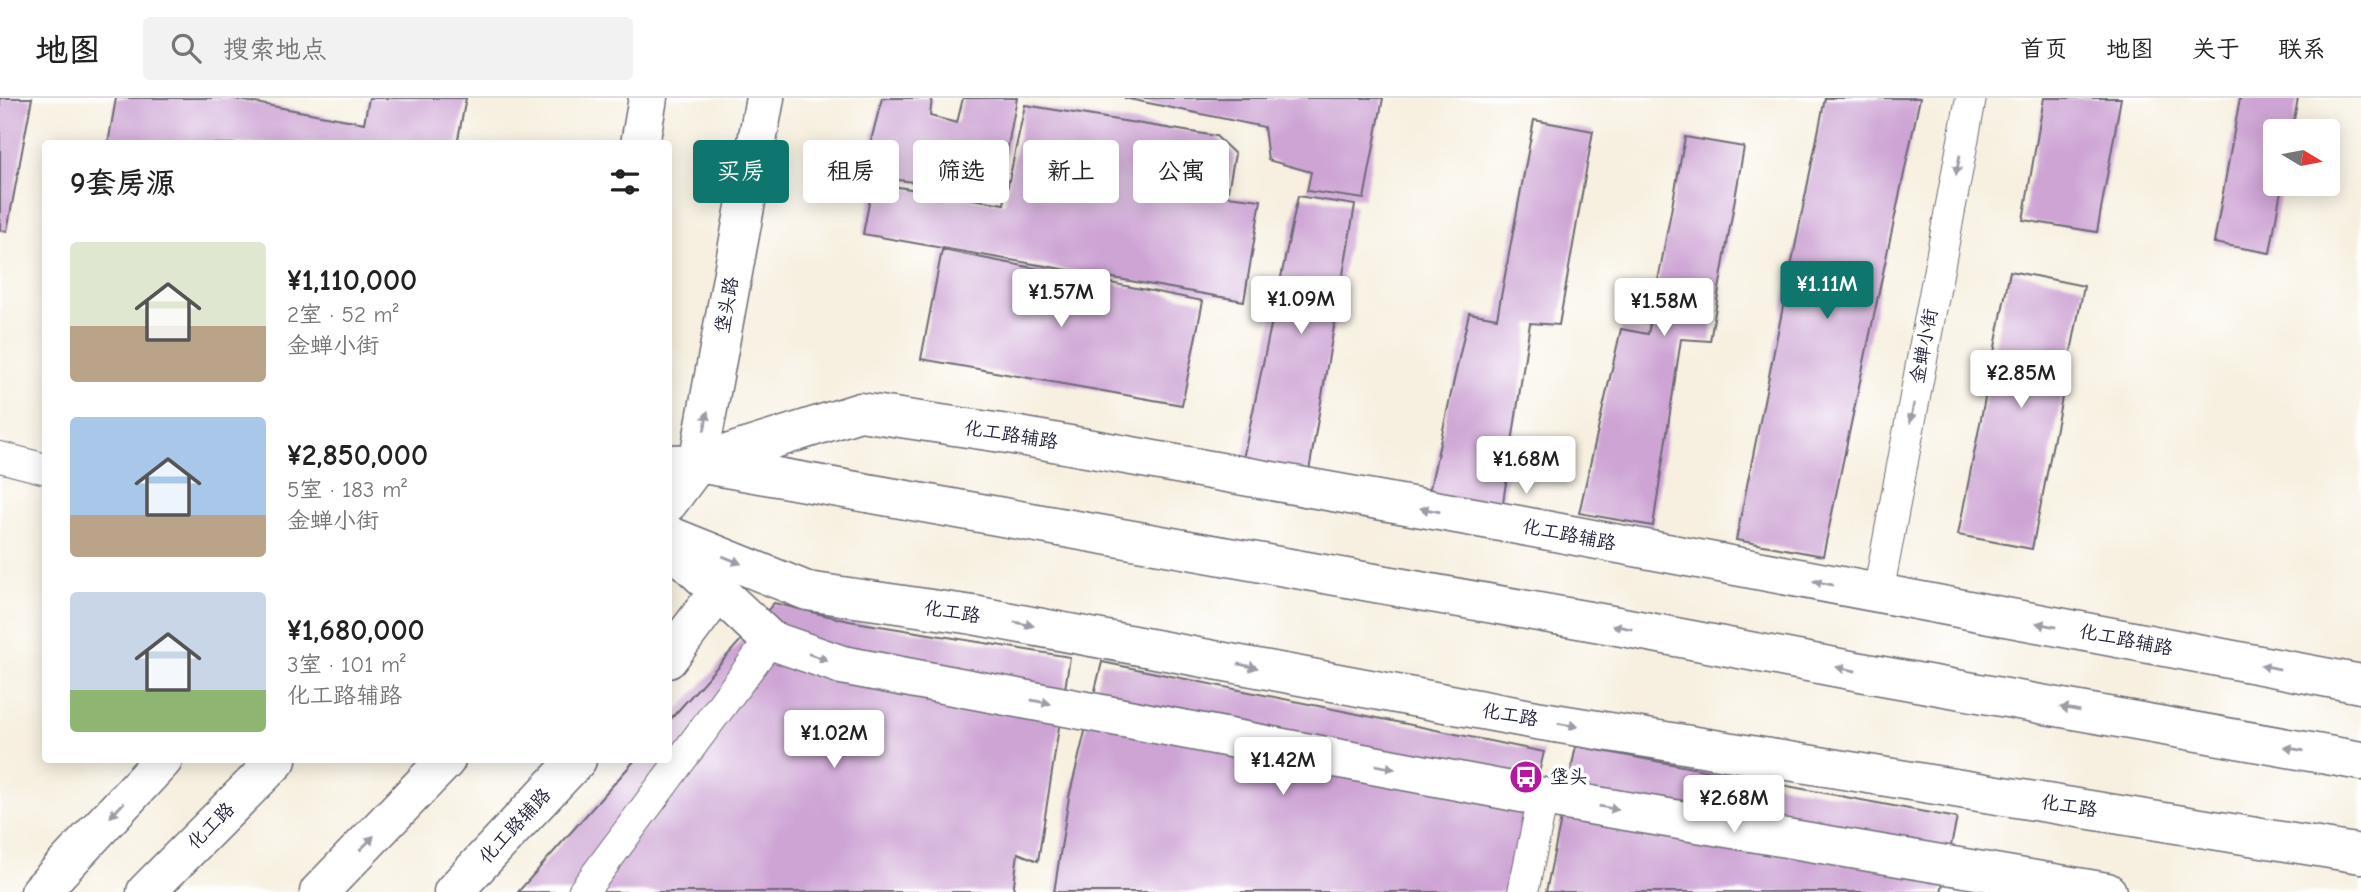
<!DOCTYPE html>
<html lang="zh">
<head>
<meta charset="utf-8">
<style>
  body { margin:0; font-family:"Comic Neue","LXGW WenKai TC",sans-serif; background:#f2f2f2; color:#222; height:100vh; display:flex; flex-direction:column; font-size:26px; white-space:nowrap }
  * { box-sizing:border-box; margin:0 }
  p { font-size:23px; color:#767676 }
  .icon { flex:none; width:38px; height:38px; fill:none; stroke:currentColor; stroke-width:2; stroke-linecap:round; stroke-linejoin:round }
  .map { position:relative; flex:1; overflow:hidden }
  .details { position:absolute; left:42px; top:42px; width:630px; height:623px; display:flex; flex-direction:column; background:#fff; border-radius:7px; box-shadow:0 4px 18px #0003 }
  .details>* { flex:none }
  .guide { position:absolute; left:693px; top:42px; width:665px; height:63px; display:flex; gap:14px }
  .needle { width:46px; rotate:100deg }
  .controls { position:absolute; left:2263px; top:21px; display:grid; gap:14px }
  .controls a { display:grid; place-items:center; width:77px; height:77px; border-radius:7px; background:#fff; box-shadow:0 4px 18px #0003; font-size:35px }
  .price { position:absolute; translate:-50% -60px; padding:0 16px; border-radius:7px; background:#fff; color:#222; font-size:23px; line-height:46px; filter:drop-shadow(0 2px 4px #0008) }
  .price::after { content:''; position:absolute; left:50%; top:42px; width:21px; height:16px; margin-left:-10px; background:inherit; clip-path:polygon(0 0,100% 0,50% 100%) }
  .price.current { background:#0f766e; color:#fff }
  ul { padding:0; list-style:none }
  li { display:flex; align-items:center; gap:21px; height:175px; padding:0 28px }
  li span { display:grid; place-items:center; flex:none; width:196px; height:140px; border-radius:7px; color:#555 }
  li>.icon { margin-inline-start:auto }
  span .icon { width:84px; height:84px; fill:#fffc; stroke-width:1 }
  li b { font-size:30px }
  h2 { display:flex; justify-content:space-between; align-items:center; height:84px; padding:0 28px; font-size:30px }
  .tag { padding:0 24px; border-radius:7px; background:#fff; box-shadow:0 4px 18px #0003; font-size:24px; line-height:63px }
  .tag.current { background:#0f766e; color:#fff }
  header { display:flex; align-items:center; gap:42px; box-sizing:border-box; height:98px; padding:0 35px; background:#fff; border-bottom:2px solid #e0e0e0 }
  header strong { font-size:33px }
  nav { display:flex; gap:38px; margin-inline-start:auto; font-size:24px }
  .search { width:490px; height:63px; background:#f2f2f2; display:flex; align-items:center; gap:18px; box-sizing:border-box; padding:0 24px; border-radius:7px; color:#767676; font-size:26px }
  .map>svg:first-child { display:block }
  .building { fill:#cda4d4 }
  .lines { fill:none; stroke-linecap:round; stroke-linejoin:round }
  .street-casing { stroke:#6d6a75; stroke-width:32 }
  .secondary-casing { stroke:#6d6a75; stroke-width:41 }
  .primary-casing { stroke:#6d6a75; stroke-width:41 }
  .street { stroke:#fff; stroke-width:30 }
  .secondary { stroke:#fff; stroke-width:38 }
  .primary { stroke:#fff; stroke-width:38 }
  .oneway { fill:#9c9ca7 }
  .labels { text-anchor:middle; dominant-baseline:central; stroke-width:7; stroke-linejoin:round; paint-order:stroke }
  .street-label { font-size:19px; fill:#22223b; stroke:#fff }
  .poi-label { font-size:19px; fill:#22223b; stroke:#fff; text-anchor:start }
</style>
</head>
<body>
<header>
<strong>地图</strong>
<div class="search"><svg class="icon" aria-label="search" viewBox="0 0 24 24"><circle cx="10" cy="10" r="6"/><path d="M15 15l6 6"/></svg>搜索地点</div>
<nav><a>首页</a><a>地图</a><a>关于</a><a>联系</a></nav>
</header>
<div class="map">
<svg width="2361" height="794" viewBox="0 0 2361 794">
  <rect width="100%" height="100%" fill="#fff"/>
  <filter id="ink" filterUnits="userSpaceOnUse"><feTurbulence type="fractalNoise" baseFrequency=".0143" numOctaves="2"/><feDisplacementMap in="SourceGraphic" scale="14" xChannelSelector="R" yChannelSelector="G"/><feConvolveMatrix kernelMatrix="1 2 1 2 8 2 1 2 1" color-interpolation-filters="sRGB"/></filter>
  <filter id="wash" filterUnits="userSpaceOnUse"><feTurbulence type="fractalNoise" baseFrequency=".00686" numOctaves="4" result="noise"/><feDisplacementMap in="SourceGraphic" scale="28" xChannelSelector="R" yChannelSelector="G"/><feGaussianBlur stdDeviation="1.57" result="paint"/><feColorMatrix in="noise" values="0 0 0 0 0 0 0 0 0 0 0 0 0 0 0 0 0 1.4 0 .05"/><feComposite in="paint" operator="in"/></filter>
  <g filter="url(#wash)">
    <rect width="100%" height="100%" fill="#f7f0e0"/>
    <g id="blocks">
      <path class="building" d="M 0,0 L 32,0 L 7,133 L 0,132 Z
        M 116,0 L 229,0 L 364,25 L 369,0 L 466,0 L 457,46 L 108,46 Z
        M 882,0 L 932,0 L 930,18 L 957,25 L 963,0 L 1017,0 L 999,96 L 862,77 Z
        M 1124,0 L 1383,0 L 1364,101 L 1307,93 L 1311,74 L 1268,62 L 1264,29 Z
        M 1825,0 L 1920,0 L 1823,458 L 1736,442 Z
        M 2044,0 L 2121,0 L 2097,134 L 2023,122 Z
        M 2240,0 L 2298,0 L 2292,33 L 2275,33 L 2275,86 L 2282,86 L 2270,155 L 2214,145 Z
        M 1025,7 L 1216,38 L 1235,56 L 1227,98 L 1261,102 L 1244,203 L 863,136 L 873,85 L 1004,106 Z
        M 1534,22 L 1593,33 L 1559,227 L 1530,225 L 1502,411 L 1428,399 L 1469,215 L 1497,220 Z
        M 1685,39 L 1744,49 L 1710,243 L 1681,241 L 1653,428 L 1579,415 L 1621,231 L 1648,236 Z
        M 1298,98 L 1355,107 L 1309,373 L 1243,361 Z
        M 942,152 L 1203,203 L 1182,307 L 921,261 Z
        M 2010,173 L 2084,188 L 2032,451 L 1958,437 Z
        M 774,505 L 849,523 L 1070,559 L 1038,763 L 1018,755 L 1013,794 L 518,794 L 635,662 L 668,662 L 668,624 Z
        M 1102,564 L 1544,654 L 1510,794 L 1054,794 L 1069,699 Z
        M 1576,648 L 1957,720 L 1941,794 L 1546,794 Z"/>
    </g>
  </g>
  <g filter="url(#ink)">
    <use href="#blocks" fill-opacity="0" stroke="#6d6a75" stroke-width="2"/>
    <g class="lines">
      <defs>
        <path id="street" d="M 0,359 L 46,371
          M 1878,496 L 1971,0
          M 583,794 L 770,542
          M 1523,794 L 1543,699"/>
        <path id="secondary" d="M 640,46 L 648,0
          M 698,365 L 860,314 L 1008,336 L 1518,427 L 2361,586
          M 668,405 L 698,365 L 765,0
          M 668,446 L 770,542 L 842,567 L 1543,699 L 2107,794
          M 668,561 L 719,493
          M 40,794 L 163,662
          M 453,794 L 577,662"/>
        <path id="primary" d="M 668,366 L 698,365 L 1612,527 L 1866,575 L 2361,663
          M 668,437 L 807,493 L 973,517 L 1536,622 L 2361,756
          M 146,794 L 277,662
          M 319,794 L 446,662"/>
      </defs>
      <use href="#street" class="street-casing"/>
      <use href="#secondary" class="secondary-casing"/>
      <use href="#primary" class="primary-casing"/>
      <use href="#street" class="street"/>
      <use href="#secondary" class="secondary"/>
      <use href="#primary" class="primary"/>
    </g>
    <defs><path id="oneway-solid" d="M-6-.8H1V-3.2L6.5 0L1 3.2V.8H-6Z" transform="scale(1.75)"/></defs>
    <g class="oneway">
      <use href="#oneway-solid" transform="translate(1958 67) rotate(101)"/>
      <use href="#oneway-solid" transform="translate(1912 315) rotate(101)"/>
      <use href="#oneway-solid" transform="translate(706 323) rotate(-80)"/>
      <use href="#oneway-solid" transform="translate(1430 412) rotate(-170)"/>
      <use href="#oneway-solid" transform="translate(732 462) rotate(22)"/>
      <use href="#oneway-solid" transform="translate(1823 485) rotate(-169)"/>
      <use href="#oneway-solid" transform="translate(1024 526) rotate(11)"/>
      <use href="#oneway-solid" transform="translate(2046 527) rotate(-169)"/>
      <use href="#oneway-solid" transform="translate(1622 529) rotate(-169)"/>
      <use href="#oneway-solid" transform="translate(818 559) rotate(19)"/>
      <use href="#oneway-solid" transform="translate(1248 568) rotate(11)"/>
      <use href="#oneway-solid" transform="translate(2270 569) rotate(-169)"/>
      <use href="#oneway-solid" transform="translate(1846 571) rotate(-169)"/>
      <use href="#oneway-solid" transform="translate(1041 604) rotate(11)"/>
      <use href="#oneway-solid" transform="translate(2070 611) rotate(-170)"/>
      <use href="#oneway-solid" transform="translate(1568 627) rotate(9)"/>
      <use href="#oneway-solid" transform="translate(2294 651) rotate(-170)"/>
      <use href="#oneway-solid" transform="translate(1385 669) rotate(11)"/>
      <use href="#oneway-solid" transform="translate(1609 710) rotate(10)"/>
      <use href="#oneway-solid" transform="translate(117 712) rotate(133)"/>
      <use href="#oneway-solid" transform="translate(367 745) rotate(-46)"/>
    </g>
  </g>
  <defs>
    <symbol id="bus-disc" viewBox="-11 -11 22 22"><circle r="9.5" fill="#b5179e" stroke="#fff"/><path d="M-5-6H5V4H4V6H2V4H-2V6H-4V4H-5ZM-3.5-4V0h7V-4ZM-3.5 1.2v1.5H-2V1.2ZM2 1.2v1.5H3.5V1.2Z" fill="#fff"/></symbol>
  </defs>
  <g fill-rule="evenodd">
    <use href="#bus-disc" x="1507" y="660" width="38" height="38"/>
  </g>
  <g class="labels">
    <g class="street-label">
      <text transform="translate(727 207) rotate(-80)">垡头路</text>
      <text transform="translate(1924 248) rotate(-79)">金蝉小街</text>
      <text transform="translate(1011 337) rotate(9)">化工路辅路</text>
      <text transform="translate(1569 437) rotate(11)">化工路辅路</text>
      <text transform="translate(952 514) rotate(9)">化工路</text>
      <text transform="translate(2126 542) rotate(11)">化工路辅路</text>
      <text transform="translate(1510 617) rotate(10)">化工路</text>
      <text transform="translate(2069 708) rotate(9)">化工路</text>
      <text transform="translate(211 728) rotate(-45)">化工路</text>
      <text transform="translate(515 728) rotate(-47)">化工路辅路</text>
    </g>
    <g class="poi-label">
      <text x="1550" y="679">垡头</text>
    </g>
  </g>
</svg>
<div class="controls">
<a><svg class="needle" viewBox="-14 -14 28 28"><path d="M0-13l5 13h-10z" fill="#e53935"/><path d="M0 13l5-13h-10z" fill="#767676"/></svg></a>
</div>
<b class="price current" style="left:1827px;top:223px">¥1.11M</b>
<b class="price" style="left:1061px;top:231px">¥1.57M</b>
<b class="price" style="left:1301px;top:238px">¥1.09M</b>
<b class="price" style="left:1664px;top:240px">¥1.58M</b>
<b class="price" style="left:2021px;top:312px">¥2.85M</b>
<b class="price" style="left:1526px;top:398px">¥1.68M</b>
<b class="price" style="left:834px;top:672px">¥1.02M</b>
<b class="price" style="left:1283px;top:699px">¥1.42M</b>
<b class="price" style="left:1734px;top:737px">¥2.68M</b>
<div class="guide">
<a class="tag current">买房</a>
<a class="tag">租房</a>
<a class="tag">筛选</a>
<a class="tag">新上</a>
<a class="tag">公寓</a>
</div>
<section class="details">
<h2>9套房源<svg class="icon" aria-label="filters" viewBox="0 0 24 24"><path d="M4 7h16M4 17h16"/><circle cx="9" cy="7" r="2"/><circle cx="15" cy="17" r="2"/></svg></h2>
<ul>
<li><span style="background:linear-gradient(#dfe7d0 60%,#b9a48a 0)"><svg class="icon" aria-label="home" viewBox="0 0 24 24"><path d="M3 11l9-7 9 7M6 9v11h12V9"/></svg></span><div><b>¥1,110,000</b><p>2室 · 52 m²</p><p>金蝉小街</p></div></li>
<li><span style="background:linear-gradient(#a9c7e8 70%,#b9a48a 0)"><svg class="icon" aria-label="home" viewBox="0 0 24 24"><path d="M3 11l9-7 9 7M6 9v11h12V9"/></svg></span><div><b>¥2,850,000</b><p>5室 · 183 m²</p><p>金蝉小街</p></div></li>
<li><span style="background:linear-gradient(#c9d6e8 70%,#8fb573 0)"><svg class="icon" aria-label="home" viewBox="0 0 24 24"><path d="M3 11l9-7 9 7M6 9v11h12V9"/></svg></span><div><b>¥1,680,000</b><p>3室 · 101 m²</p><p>化工路辅路</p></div></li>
</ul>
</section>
</div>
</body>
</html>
